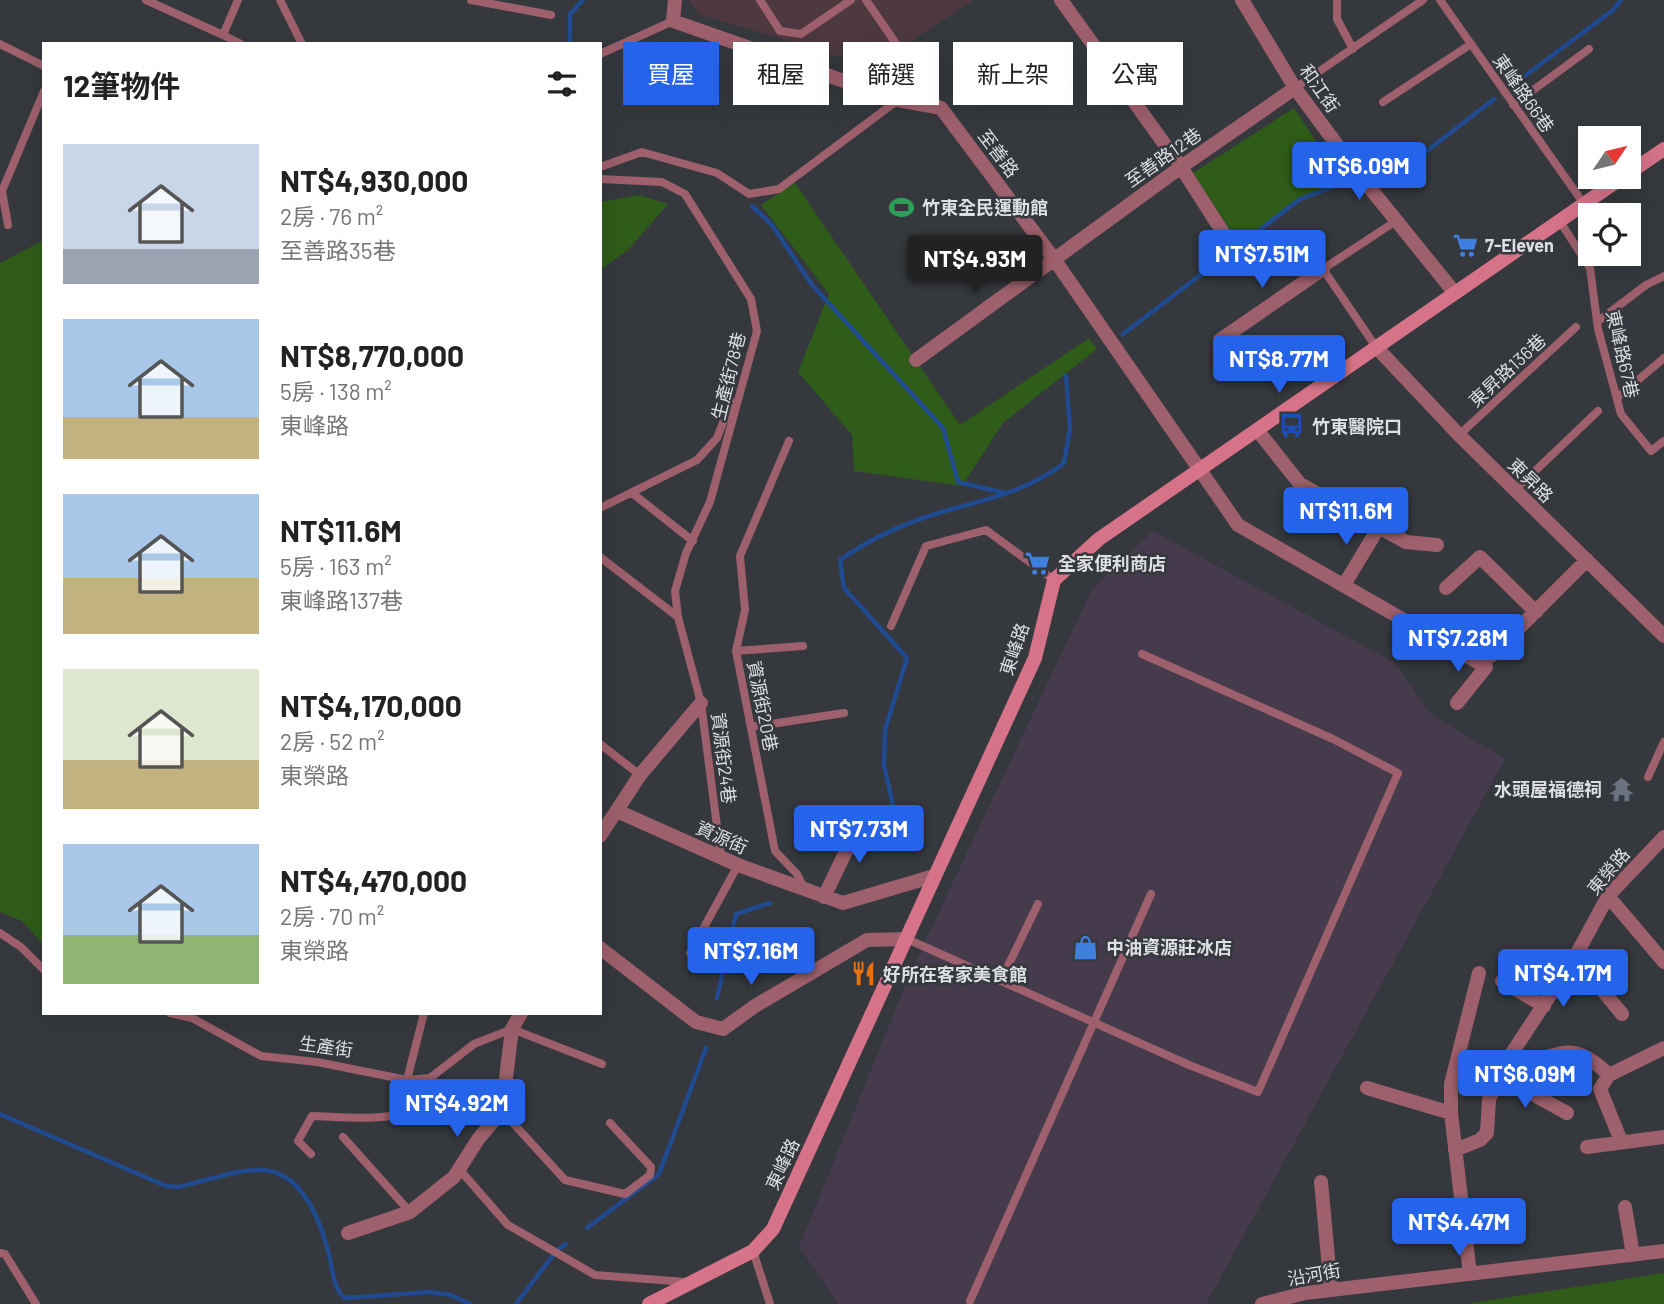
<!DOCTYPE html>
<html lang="zh-TW">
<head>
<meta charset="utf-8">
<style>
  body { margin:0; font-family:Barlow,"Noto Sans TC",sans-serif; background:#f6f6f6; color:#222; height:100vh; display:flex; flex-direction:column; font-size:26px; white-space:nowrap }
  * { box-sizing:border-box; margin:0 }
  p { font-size:23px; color:#767676 }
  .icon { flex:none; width:38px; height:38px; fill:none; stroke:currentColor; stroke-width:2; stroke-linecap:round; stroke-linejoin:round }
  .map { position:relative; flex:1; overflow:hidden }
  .details { position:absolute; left:42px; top:42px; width:560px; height:973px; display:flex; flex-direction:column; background:#fff; border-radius:0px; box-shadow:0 7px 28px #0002 }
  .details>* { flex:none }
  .banner { position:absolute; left:623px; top:42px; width:665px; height:63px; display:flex; gap:14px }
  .needle { width:46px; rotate:55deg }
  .buttons { position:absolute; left:1578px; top:126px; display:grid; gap:14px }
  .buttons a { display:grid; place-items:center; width:63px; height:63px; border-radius:0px; background:#fff; box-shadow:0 7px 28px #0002; font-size:35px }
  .price { position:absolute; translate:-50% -60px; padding:0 16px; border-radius:7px; background:#2563eb; color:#fff; font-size:23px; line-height:46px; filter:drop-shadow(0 2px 4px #0008) }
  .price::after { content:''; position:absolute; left:50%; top:42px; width:21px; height:16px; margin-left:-10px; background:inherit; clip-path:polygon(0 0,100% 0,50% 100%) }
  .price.on { background:#222; color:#fff }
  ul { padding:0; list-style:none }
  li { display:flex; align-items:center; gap:21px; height:175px; padding:0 21px }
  li span { display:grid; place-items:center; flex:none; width:196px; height:140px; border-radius:0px; color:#555 }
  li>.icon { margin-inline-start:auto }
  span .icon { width:84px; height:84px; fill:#fffc; stroke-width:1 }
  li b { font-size:30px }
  h2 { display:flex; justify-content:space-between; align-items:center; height:84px; padding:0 21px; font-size:30px }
  .pill { padding:0 24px; border-radius:0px; background:#fff; box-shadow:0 7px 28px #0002; font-size:24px; line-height:63px }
  .pill.on { background:#2563eb; color:#fff }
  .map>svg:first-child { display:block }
  .industrial { fill:#453b4c }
  .medical { fill:#4d393f }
  .green { fill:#305c19 }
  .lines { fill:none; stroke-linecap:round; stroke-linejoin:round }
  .stream { stroke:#214b90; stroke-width:4.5 }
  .service { stroke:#9e606c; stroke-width:8 }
  .minor { stroke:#9e606c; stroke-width:14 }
  .secondary { stroke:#d67389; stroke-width:14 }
  .labels { text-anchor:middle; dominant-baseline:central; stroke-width:5; stroke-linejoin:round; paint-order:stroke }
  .street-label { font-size:18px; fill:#dddfe3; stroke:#35383d }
  .poi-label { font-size:18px; font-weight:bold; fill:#dddfe3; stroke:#35383d; text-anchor:start }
</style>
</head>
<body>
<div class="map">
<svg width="1664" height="1304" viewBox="0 0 1664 1304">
  <rect width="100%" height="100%" fill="#35383d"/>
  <path class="industrial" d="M 1153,531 L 1395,663 L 1431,714 L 1505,759 L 1206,1304 L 838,1304 L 799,1247 L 911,971 L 1092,589 Z"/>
  <path class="medical" d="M 689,0 L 973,0 L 872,67 L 699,14 Z"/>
  <path class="green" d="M 1294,108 L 1339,176 L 1238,242 L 1193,173 Z
    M 795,183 L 960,425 L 1089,338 L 1097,349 L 1003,423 L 962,486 L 854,471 L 852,435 L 798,372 L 829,294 L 761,205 Z
    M 639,195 L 668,204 L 628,250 L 600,270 L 600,202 Z
    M 44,240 L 44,946 L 22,921 L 0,912 L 0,263 Z
    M 1664,1273 L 1664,1304 L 1466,1304 Z"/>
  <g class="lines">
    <path class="stream" d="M 570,44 L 570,14 L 583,0
      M 1514,84 L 1613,10 L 1621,0
      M 1372,172 L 1410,164 L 1494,99
      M 752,206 L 772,225 L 812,285 L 943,428 L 958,482 L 1005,493
      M 1123,334 L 1300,199 L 1348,181
      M 899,832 L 884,765 L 885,730 L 907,658 L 844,588 L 840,560 C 871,538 903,524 938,513 C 983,500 1027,492 1064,463 L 1070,428 L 1066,376
      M 717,998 L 736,914 L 770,903
      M 0,1114 L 166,1186 L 179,1187 C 204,1181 232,1171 258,1170 C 303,1168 322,1225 330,1259 C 333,1273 334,1290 345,1298 L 429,1292 L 451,1295 L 470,1304
      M 587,1228 L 659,1174 L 706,1048
      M 516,1304 L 557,1250 L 566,1244"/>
    <path class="service" d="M 146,0 L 223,35
      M 238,0 L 223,35 L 241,44
      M 280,0 L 302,44
      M 471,0 L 551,15
      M 760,0 L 780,31 L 801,34 L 851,0
      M 866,0 L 939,106
      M 1337,0 L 1337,19 L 1353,49
      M 1440,0 L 1584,204
      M 0,44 L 44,66
      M 600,54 L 673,21
      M 1295,88 L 1423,0
      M 1383,102 L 1471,44
      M 1513,105 L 1589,49
      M 600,167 L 642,152 L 717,173 L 749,194 L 779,189 L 898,100
      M 600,179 L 662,182 L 685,194 L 751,299 L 757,331 L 710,502 L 686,553 L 675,591 L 678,617 L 701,703 L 721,857
      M 1559,220 L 1590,268 L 1598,329 L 1621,414 L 1651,451 L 1664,441
      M 8,225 L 2,191 L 44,91
      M 1597,322 L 1646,285 L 1664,276
      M 1376,347 L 1323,269 L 1396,221
      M 1618,397 L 1664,358
      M 1459,435 L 1576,327
      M 789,441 L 740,556 L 745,610 L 736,651 L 775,851 L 797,874 L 804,888
      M 1515,490 L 1598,411
      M 632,493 L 693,541
      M 600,508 L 697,460 L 717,438 L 731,402
      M 600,557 L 678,617
      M 891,626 L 926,546 L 986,530 L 1054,580
      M 736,651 L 803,646
      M 751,727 L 844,713
      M 600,744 L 640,775
      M 1648,777 L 1664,742
      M 0,933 L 21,947 L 44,970
      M 907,939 L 1189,1065 L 1258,1092 L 1398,773 L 1333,739 L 1142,654
      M 690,953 L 738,865
      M 1001,980 L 1038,904
      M 170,1013 L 192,1018 L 261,1056 L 317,1062 L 407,1080 L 430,1078 L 474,1044 L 512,1029 L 602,1064
      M 407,1080 L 424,1013
      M 502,1111 L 565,1180 L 625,1194 L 650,1175 L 651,1167 L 610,1123
      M 343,1137 L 410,1212
      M 311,1154 L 298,1141 L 312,1116 C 335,1116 391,1123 409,1109 C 419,1102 425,1089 430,1078
      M 459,1169 L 508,1225 L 595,1275 L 686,1282
      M 753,1251 L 770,1304
      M 0,1253 L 5,1254 L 36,1304
      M 970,1301 L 1151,894"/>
    <path class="minor" d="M 675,0 L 673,21 L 898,100 L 941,108 L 1054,259 L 1238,525 L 1486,667 L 1457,703
      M 1061,0 L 1181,167 L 1229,242
      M 1242,0 L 1295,88 L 1357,172 L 1454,292
      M 1220,340 L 1323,269
      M 1376,347 L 1459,435 L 1664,636
      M 916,360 L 1181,167 L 1295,88
      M 1258,431 L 1300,484 L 1406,542 L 1437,545
      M 1344,585 L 1379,527
      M 1446,588 L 1480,557 L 1536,612
      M 1491,656 L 1587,560
      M 617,811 L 738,865 L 843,903 L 934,876
      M 600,836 L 640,775 L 701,703
      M 1608,896 L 1664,962
      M 824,897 L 862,818
      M 600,948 L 696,1022 L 723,1029 L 755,1006 L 867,940 L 907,939
      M 1575,957 L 1622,1014
      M 1502,981 L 1544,1006
      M 1512,1053 C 1551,1076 1559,1026 1609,1075 L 1664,1048
      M 1609,1075 L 1600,1089 L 1621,1141
      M 1500,1076 L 1567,1113
      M 1367,1088 L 1451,1113
      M 1587,1147 L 1664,1137
      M 1455,1150 L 1480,1140 L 1487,1133 L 1489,1099 L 1512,1053 L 1575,957 L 1608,896 L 1664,837
      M 1321,1182 L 1331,1290
      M 1625,1207 L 1633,1255
      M 348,1233 L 410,1212 L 454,1177 L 479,1138 L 502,1111 L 512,1029 L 521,1013
      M 1470,1274 L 1451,1113 L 1451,1084 L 1479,973
      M 1262,1304 L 1305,1293 L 1664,1251"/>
    <path class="secondary" d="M 1629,173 L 1664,149
      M 649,1304 L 753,1251 L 773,1229 L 1035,658 L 1054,580 L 1099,539 L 1623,177"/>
  </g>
  <defs>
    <symbol id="stadium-bare" viewBox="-9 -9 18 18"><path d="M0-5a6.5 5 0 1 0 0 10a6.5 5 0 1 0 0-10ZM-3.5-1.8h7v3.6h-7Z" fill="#2e9e5b" stroke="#35383d" stroke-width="2.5" paint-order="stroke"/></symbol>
    <symbol id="supermarket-bare" viewBox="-9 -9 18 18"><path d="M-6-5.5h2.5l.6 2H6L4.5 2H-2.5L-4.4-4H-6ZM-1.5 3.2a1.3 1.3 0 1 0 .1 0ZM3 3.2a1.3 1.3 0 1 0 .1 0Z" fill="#3f7fe0" stroke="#35383d" stroke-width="2.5" paint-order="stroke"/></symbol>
    <symbol id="bus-bare" viewBox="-9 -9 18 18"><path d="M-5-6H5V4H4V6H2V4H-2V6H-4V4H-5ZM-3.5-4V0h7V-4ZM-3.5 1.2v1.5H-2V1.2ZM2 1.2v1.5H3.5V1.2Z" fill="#1a4fb4" stroke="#35383d" stroke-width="2.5" paint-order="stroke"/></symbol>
    <symbol id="temple-bare" viewBox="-9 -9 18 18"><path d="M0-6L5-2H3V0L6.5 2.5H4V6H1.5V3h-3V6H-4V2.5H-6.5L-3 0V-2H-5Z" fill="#6b7280" stroke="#35383d" stroke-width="2.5" paint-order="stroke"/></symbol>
    <symbol id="shop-bare" viewBox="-9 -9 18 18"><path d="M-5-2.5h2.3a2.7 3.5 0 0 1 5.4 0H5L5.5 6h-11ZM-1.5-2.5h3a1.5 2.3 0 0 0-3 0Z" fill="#3f7fe0" stroke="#35383d" stroke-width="2.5" paint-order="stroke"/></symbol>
    <symbol id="restaurant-bare" viewBox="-9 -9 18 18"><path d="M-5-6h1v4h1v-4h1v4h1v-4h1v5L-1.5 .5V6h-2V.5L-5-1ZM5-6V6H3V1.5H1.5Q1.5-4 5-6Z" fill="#e8710a" stroke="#35383d" stroke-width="2.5" paint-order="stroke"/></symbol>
  </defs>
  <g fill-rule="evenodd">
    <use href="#stadium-bare" x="884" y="190" width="35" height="35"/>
    <use href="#supermarket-bare" x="1448" y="228" width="35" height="35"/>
    <use href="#bus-bare" x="1274" y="408" width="35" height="35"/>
    <use href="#supermarket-bare" x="1020" y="546" width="35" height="35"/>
    <use href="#temple-bare" x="1604" y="772" width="35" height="35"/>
    <use href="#shop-bare" x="1068" y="930" width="35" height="35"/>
    <use href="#restaurant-bare" x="846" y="956" width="35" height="35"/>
  </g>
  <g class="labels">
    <g class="street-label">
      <text transform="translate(1320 88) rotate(55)">和江街</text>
      <text transform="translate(1524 93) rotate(55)">東峰路66巷</text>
      <text transform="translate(999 153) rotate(53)">至善路</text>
      <text transform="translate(1163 157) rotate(-35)">至善路12巷</text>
      <text transform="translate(1623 354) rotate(77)">東峰路67巷</text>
      <text transform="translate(1507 370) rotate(-43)">東昇路136巷</text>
      <text transform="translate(728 376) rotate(-76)">生產街78巷</text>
      <text transform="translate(1531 480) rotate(44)">東昇路</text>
      <text transform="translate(1014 649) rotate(-71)">東峰路</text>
      <text transform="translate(763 706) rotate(79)">資源街20巷</text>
      <text transform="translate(724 758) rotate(83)">資源街24巷</text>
      <text transform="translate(722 837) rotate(24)">資源街</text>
      <text transform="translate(1608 871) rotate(-50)">東榮路</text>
      <text transform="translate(326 1046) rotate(8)">生產街</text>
      <text transform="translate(782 1164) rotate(-65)">東峰路</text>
      <text transform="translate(1314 1274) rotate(-10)">沿河街</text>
    </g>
    <g class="poi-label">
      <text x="922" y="207">竹東全民運動館</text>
      <text x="1485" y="245">7-Eleven</text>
      <text x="1312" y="426">竹東醫院口</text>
      <text x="1058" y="563">全家便利商店</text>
      <text x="1602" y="789" text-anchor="end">水頭屋福德祠</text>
      <text x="1106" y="947">中油資源莊冰店</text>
      <text x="883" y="974">好所在客家美食館</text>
    </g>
  </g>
</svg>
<div class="buttons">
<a><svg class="needle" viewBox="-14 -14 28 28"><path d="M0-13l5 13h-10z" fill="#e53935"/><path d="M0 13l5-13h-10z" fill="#767676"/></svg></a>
<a><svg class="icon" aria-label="locate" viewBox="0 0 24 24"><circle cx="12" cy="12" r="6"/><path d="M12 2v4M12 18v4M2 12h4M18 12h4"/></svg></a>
</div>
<b class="price" style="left:1359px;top:202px">NT$6.09M</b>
<b class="price" style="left:1262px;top:290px">NT$7.51M</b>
<b class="price on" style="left:975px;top:295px">NT$4.93M</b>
<b class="price" style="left:1279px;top:395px">NT$8.77M</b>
<b class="price" style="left:1346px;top:547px">NT$11.6M</b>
<b class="price" style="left:1458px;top:674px">NT$7.28M</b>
<b class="price" style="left:859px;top:865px">NT$7.73M</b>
<b class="price" style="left:751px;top:987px">NT$7.16M</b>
<b class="price" style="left:1563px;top:1009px">NT$4.17M</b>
<b class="price" style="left:1525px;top:1110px">NT$6.09M</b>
<b class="price" style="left:457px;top:1139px">NT$4.92M</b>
<b class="price" style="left:1459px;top:1258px">NT$4.47M</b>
<div class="banner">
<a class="pill on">買屋</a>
<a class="pill">租屋</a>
<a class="pill">篩選</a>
<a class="pill">新上架</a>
<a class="pill">公寓</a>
</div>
<section class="details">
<h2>12筆物件<svg class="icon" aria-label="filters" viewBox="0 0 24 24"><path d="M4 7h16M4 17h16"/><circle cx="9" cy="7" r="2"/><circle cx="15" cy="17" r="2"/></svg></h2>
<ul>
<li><span style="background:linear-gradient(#c9d6e8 75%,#9aa5b1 0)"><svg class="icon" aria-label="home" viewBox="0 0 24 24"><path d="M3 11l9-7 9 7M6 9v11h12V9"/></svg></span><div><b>NT$4,930,000</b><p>2房 · 76 m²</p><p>至善路35巷</p></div></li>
<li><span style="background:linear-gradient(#a9c7e8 70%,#c2b280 0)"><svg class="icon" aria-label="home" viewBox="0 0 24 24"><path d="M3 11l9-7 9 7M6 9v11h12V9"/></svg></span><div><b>NT$8,770,000</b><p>5房 · 138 m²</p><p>東峰路</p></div></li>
<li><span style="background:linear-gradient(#a9c7e8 60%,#c2b280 0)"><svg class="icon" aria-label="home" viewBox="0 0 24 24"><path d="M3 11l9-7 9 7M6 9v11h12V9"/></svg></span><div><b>NT$11.6M</b><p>5房 · 163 m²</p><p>東峰路137巷</p></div></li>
<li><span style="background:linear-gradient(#dfe7d0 65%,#c2b280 0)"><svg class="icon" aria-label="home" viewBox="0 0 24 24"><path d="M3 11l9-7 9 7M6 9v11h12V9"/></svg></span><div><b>NT$4,170,000</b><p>2房 · 52 m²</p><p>東榮路</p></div></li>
<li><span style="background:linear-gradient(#a9c7e8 65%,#8fb573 0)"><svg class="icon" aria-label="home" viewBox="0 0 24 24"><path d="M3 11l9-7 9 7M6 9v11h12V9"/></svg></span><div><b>NT$4,470,000</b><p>2房 · 70 m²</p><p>東榮路</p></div></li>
</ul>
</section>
</div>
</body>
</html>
